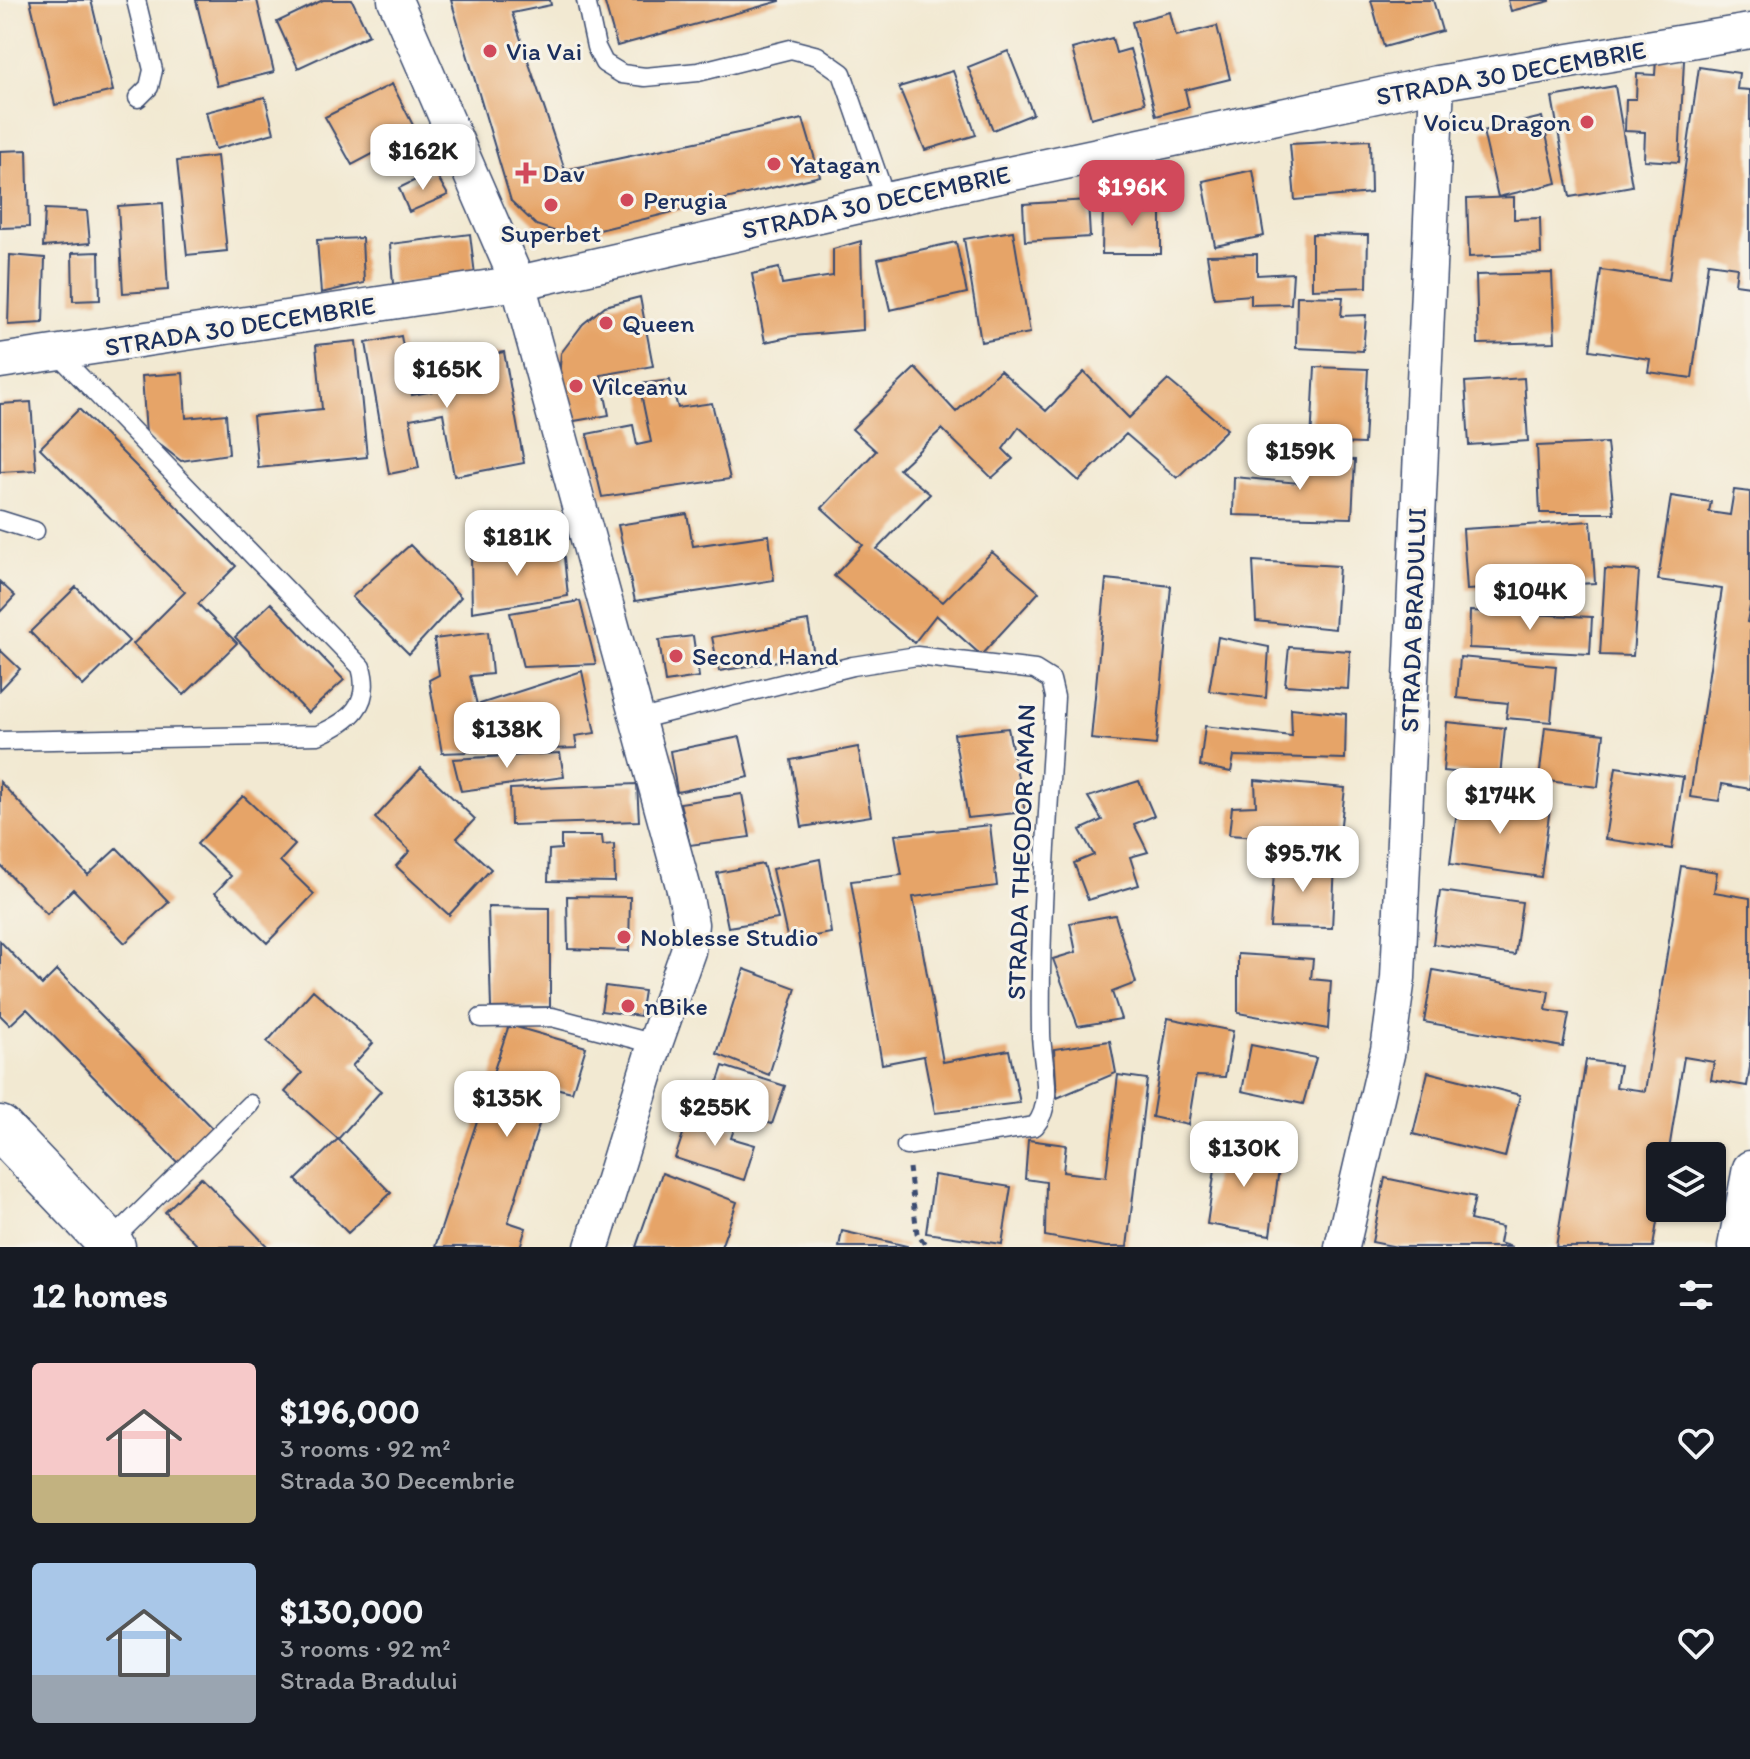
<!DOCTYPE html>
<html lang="en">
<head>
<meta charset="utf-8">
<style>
  body { margin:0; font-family:Itim,sans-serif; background:#20242c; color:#f1f3f6; height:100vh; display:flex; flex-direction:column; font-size:30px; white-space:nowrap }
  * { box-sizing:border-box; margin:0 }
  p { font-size:26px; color:#9ea1a6 }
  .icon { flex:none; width:44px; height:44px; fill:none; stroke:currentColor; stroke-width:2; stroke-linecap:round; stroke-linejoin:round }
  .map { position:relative; height:1247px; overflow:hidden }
  .sheet { display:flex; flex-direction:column; background:#171b24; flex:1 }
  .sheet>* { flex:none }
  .tools { position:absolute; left:1646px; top:1142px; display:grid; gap:16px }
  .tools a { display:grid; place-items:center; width:80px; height:80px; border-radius:8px; background:#171b24; box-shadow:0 2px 6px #0004; font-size:40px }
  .price { position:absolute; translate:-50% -68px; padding:0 18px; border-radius:16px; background:#fff; color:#222; font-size:26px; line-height:52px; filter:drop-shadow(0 2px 4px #0008) }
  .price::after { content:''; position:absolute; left:50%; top:48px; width:24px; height:18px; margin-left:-12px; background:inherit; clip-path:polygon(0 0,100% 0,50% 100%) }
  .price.on { background:#d1495b; color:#fff }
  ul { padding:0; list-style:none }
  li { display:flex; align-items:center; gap:24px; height:200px; padding:0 32px }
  li span { display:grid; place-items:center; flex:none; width:224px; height:160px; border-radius:8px; color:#555 }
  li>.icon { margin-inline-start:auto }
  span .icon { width:96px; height:96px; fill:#fffc; stroke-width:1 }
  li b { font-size:34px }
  h2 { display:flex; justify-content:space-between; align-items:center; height:96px; padding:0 32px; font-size:34px }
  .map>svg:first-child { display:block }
  .building { fill:#e6a468 }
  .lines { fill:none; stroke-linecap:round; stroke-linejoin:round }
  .lane-casing { stroke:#3b4b6f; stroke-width:21 }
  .street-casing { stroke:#3b4b6f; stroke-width:37 }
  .secondary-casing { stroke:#3b4b6f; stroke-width:47 }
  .path { stroke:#3b4b6f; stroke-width:5; stroke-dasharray:6 6; stroke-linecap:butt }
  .lane { stroke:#fff; stroke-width:18 }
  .street { stroke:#fff; stroke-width:34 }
  .secondary { stroke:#fff; stroke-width:44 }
  .poi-dot { fill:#d1495b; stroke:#f7f3e8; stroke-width:3 }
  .labels { text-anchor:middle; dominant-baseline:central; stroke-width:6; stroke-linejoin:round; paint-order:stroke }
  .poi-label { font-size:26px; fill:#1b2f5e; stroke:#f7f3e8; text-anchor:start }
  .street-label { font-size:26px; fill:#1b2f5e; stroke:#f7f3e8 }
</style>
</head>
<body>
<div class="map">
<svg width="1750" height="1247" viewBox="0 0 1750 1247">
  <rect width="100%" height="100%" fill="#f7f3e8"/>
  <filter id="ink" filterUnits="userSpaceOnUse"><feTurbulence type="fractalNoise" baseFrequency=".0125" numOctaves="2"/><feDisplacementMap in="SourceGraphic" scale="16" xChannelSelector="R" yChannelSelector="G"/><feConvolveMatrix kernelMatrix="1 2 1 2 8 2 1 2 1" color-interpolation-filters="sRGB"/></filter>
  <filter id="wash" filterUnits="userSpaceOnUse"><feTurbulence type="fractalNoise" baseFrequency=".006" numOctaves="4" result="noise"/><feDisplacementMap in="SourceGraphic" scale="32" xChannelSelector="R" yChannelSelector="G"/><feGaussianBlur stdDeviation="1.8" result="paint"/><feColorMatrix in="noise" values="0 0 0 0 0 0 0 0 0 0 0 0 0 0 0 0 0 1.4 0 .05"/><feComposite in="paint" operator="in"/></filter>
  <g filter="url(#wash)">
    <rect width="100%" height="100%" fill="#f2e9d2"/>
    <g id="blocks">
      <path class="building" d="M 30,0 L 91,0 L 113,91 L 55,105 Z
        M 196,0 L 257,0 L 274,72 L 217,86 Z
        M 323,0 L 352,0 L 369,35 L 298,68 L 277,22 Z
        M 451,0 L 550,0 L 551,5 L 512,13 L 565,170 L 803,119 L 820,176 L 571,237 L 536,225 L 511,201 Z
        M 604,0 L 780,0 L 780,1 L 617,46 Z
        M 1371,0 L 1433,0 L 1442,31 L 1384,47 Z
        M 1508,0 L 1550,0 L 1550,1 L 1511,11 Z
        M 1170,12 L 1176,36 L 1217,26 L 1230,79 L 1185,90 L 1189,107 L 1156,116 L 1132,22 Z
        M 1112,38 L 1116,53 L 1130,49 L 1145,103 L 1091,118 L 1072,49 Z
        M 1008,51 L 1033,114 L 993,130 L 968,67 Z
        M 1656,59 L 1684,60 L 1679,162 L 1644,160 L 1645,132 L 1625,131 L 1626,99 L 1636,99 L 1637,74 L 1655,75 Z
        M 1699,67 L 1739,73 L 1737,89 L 1750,90 L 1750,286 L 1735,284 L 1737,267 L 1708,263 L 1692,378 L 1648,372 L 1650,359 L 1590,350 L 1601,270 L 1669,280 Z
        M 953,71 L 976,135 L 925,150 L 899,87 Z
        M 392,84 L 416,131 L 352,165 L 325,117 Z
        M 1615,86 L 1632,186 L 1570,197 L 1552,97 Z
        M 265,97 L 274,133 L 215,149 L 206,112 Z
        M 1542,117 L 1557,183 L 1498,197 L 1483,131 Z
        M 1370,140 L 1371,193 L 1295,200 L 1290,144 Z
        M 27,150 L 29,227 L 0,228 L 0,151 Z
        M 217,156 L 227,251 L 187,255 L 177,161 Z
        M 1253,170 L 1264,236 L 1215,246 L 1203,181 Z
        M 434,171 L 448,195 L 409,212 L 399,188 Z
        M 1514,197 L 1514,219 L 1540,218 L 1541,254 L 1469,257 L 1467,199 Z
        M 1088,200 L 1090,237 L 1025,241 L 1023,204 Z
        M 1103,201 L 1161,201 L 1161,254 L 1102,254 Z
        M 163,203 L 168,290 L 123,293 L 118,206 Z
        M 45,209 L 87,211 L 90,243 L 43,247 Z
        M 1013,231 L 1030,333 L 981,342 L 964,239 Z
        M 470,234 L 475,275 L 393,284 L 390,244 Z
        M 1312,234 L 1368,235 L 1367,287 L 1312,289 Z
        M 362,238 L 364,283 L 321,293 L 317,240 Z
        M 861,241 L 863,330 L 793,336 L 765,342 L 752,274 L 779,268 L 782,284 L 833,276 L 833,249 Z
        M 956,242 L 967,293 L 890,310 L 878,259 Z
        M 99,252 L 100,300 L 73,301 L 72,253 Z
        M 1257,254 L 1257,275 L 1293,273 L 1291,304 L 1251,305 L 1251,295 L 1214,298 L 1207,255 Z
        M 10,255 L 45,258 L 43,323 L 8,325 Z
        M 1552,273 L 1555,342 L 1478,344 L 1476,275 Z
        M 1297,296 L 1343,297 L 1341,316 L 1366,315 L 1363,351 L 1296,348 Z
        M 640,297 L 653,366 L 601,375 L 609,415 L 574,421 L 559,379 L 561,353 L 583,324 L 605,306 Z
        M 401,336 L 412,395 L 439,390 L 435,365 L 504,352 L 524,463 L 454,476 L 443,413 L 410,419 L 419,468 L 389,474 L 366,343 Z
        M 356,341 L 367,457 L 258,468 L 253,416 L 322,409 L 316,345 Z
        M 1315,367 L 1368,369 L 1364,444 L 1311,442 Z
        M 915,368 L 956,412 L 1000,370 L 1046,411 L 1084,372 L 1129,418 L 1168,380 L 1227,429 L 1177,478 L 1126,434 L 1079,481 L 1019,427 L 1003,449 L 1013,459 L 992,478 L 942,429 L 899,469 L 930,494 L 877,549 L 943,602 L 992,552 L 1039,592 L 981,655 L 936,615 L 914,643 L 834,576 L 863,545 L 822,508 L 876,451 L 852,429 Z
        M 183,373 L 186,418 L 226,414 L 229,454 L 181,461 L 146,434 L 142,376 Z
        M 1524,378 L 1528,441 L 1469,445 L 1465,382 Z
        M 670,380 L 678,408 L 712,403 L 730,479 L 602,497 L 587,434 L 633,425 L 637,445 L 651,442 L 639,384 Z
        M 31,402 L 36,470 L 0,472 L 0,404 Z
        M 79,409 L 236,566 L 198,604 L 237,643 L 184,695 L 133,644 L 185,592 L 40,448 Z
        M 1607,443 L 1614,513 L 1540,513 L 1537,446 Z
        M 1299,459 L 1355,460 L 1352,518 L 1233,515 L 1234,477 L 1299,483 Z
        M 1734,490 L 1750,492 L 1750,606 L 1747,622 L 1750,623 L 1750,789 L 1722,784 L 1719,801 L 1690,797 L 1722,589 L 1658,580 L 1671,496 L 1711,502 L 1709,512 L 1730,515 Z
        M 687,514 L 693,546 L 769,535 L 774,580 L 635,601 L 618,525 Z
        M 1591,521 L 1595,583 L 1467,590 L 1463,529 Z
        M 410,545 L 461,597 L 409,654 L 352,597 Z
        M 563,548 L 568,596 L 472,612 L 471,555 Z
        M 1253,561 L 1339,566 L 1335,629 L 1256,621 Z
        M 1605,569 L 1639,571 L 1633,656 L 1600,655 Z
        M 1106,579 L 1171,586 L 1156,745 L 1091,739 Z
        M 0,582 L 15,596 L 0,612 Z
        M 76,587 L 129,641 L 83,686 L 30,632 Z
        M 580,601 L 596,664 L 523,667 L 510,613 Z
        M 271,603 L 344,680 L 308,713 L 235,637 Z
        M 1470,611 L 1592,617 L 1590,654 L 1469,648 Z
        M 808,621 L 814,655 L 719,671 L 712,637 Z
        M 488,632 L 492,674 L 470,676 L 477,705 L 582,671 L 595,733 L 575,736 L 577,748 L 442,753 L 429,680 L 439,675 L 434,639 Z
        M 693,636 L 699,677 L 665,682 L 659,640 Z
        M 1218,637 L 1269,647 L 1266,698 L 1209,691 Z
        M 1289,647 L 1350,651 L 1348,689 L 1285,685 Z
        M 0,650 L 20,669 L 0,690 Z
        M 1460,657 L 1556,666 L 1551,722 L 1506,718 L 1508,703 L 1457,698 Z
        M 1291,708 L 1346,714 L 1345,759 L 1234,756 L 1231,772 L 1200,766 L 1205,726 L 1292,736 Z
        M 1447,722 L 1505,728 L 1500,776 L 1443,771 Z
        M 1545,727 L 1604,734 L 1598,787 L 1539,780 Z
        M 1008,728 L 1025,812 L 968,818 L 954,734 Z
        M 740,737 L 749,777 L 677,792 L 670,751 Z
        M 858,747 L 871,816 L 802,827 L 791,760 Z
        M 560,753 L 564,777 L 461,791 L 453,759 Z
        M 1616,767 L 1683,777 L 1672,849 L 1605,839 Z
        M 421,768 L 475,819 L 457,838 L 491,869 L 449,915 L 396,866 L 410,851 L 375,818 Z
        M 1255,780 L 1345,788 L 1340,833 L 1274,830 L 1275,838 L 1229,835 L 1232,807 L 1256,806 Z
        M 1139,781 L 1154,816 L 1134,824 L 1148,852 L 1130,857 L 1139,885 L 1088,900 L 1074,863 L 1094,855 L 1080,830 L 1102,820 L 1088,797 Z
        M 0,782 L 88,875 L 117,848 L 169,902 L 125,943 L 73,889 L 47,914 L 0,865 Z
        M 637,784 L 639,821 L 511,825 L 510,789 Z
        M 742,794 L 750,837 L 690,845 L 680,803 Z
        M 1459,795 L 1550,807 L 1541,877 L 1450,864 Z
        M 243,796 L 295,845 L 280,861 L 314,894 L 267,943 L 215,893 L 231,876 L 197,844 Z
        M 990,825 L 997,886 L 913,897 L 943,1062 L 1009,1050 L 1020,1103 L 935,1113 L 924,1056 L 882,1064 L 851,881 L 902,875 L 895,835 Z
        M 561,836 L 602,836 L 603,845 L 614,844 L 615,882 L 548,881 L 549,850 L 561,849 Z
        M 820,859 L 831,933 L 788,941 L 772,869 Z
        M 1275,859 L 1335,863 L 1332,928 L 1270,927 Z
        M 763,864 L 778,919 L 728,927 L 717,873 Z
        M 1681,866 L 1717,872 L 1714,892 L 1750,898 L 1750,1067 L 1747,1086 L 1711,1080 L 1714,1062 L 1684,1057 L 1668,1156 L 1660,1156 L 1660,1204 L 1653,1247 L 1556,1247 L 1586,1060 L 1620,1065 L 1616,1087 L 1645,1091 Z
        M 1440,891 L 1522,902 L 1515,955 L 1433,944 Z
        M 567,896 L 630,897 L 629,951 L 568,949 Z
        M 488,907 L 550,908 L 550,1007 L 491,1008 Z
        M 1115,915 L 1136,983 L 1112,992 L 1121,1019 L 1078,1026 L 1053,959 L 1076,952 L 1070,923 Z
        M 0,941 L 42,985 L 57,970 L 213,1129 L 178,1163 L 27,1009 L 10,1025 L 0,1015 Z
        M 1238,954 L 1313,959 L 1311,979 L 1331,981 L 1328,1029 L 1238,1013 Z
        M 744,969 L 796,988 L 769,1075 L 717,1054 Z
        M 1433,970 L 1549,991 L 1546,1010 L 1569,1014 L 1563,1047 L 1424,1022 Z
        M 605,986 L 644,991 L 640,1016 L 601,1011 Z
        M 313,990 L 373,1043 L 352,1066 L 381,1091 L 338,1139 L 391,1193 L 348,1233 L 296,1180 L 338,1139 L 285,1092 L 302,1073 L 267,1042 Z
        M 1168,1018 L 1233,1031 L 1225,1077 L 1196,1076 L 1188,1125 L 1152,1117 Z
        M 509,1025 L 586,1047 L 572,1092 L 551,1087 L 508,1222 L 526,1228 L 520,1247 L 435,1247 Z
        M 1110,1041 L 1116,1073 L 1057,1098 L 1054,1049 Z
        M 1251,1045 L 1316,1058 L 1303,1104 L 1242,1091 Z
        M 723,1066 L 785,1086 L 772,1124 L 710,1105 Z
        M 1428,1072 L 1520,1095 L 1505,1157 L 1413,1134 Z
        M 1118,1075 L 1147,1079 L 1127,1247 L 1106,1247 L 1045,1236 L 1046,1182 L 1025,1179 L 1028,1140 L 1066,1145 L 1063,1172 L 1106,1177 Z
        M 689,1116 L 734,1129 L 731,1138 L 755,1145 L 744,1180 L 675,1158 Z
        M 1219,1141 L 1281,1154 L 1270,1235 L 1207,1224 Z
        M 662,1173 L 737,1202 L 721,1247 L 636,1247 Z
        M 934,1175 L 1011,1187 L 1002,1244 L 926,1233 Z
        M 201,1177 L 268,1247 L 199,1247 L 165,1212 Z
        M 1385,1178 L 1475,1197 L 1470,1220 L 1502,1227 L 1499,1243 L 1512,1247 L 1397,1247 L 1372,1242 Z
        M 842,1231 L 907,1246 L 907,1247 L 839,1247 Z"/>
    </g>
  </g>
  <g filter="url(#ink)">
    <use href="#blocks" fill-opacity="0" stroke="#3b4b6f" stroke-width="2"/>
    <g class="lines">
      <defs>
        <path id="lane" d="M 136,0 L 153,70 L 149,87 L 138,98
          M 586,0 L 596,47 L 604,63 L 622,74 L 645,77 L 698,72 L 791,49 L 818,56 L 842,73 L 886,200
          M 0,520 L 35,531
          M 637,720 L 853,666 L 917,656 L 1035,670 L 1051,680 L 1055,697 C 1049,808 1039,920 1041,1032 C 1041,1063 1056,1101 1035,1126 L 906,1146
          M 0,741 L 318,735 C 350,721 372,704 361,667 L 58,354
          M 481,1018 L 552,1017 L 655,1044
          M 109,1243 L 250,1104"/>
        <path id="street" d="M 395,0 L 518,283 L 685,893 L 691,924 L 688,951 L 655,1044 L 592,1247
          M 0,361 L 518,283 L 886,200 L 1437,83 L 1750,31
          M 1342,1247 L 1388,1050 L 1398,978 L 1437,83
          M 1735,1247 L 1750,1168"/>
        <path id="secondary" d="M 0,1128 L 113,1247"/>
      </defs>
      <use href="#lane" class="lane-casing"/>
      <use href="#street" class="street-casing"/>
      <use href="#secondary" class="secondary-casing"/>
      <path class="path" d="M 909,1168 L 917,1233 L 927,1247"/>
      <use href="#lane" class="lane"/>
      <use href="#street" class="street"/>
      <use href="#secondary" class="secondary"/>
    </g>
  </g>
  <g class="poi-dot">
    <circle cx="490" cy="51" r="8"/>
    <circle cx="1587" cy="122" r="8"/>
    <circle cx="774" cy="164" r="8"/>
    <path d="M522 161h8v8h8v8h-8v8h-8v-8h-8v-8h8z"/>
    <circle cx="627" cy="200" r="8"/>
    <circle cx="551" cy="205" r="8"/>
    <circle cx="606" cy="323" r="8"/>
    <circle cx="576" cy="386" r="8"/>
    <circle cx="676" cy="656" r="8"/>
    <circle cx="624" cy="937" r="8"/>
    <circle cx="628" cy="1006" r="8"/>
  </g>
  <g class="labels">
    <g class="poi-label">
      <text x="506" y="51">Via Vai</text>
      <text x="1571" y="122" text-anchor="end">Voicu Dragon</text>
      <text x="790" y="164">Yatagan</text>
      <text x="542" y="173">Dav</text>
      <text x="643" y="200">Perugia</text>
      <text x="551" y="233" text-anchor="middle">Superbet</text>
      <text x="622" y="323">Queen</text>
      <text x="592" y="386">Vîlceanu</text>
      <text x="692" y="656">Second Hand</text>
      <text x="640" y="937">Noblesse Studio</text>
      <text x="644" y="1006">nBike</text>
    </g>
    <g class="street-label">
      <text transform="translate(1511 73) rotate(-10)">STRADA 30 DECEMBRIE</text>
      <text transform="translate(876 202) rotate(-12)">STRADA 30 DECEMBRIE</text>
      <text transform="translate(240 326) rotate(-9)">STRADA 30 DECEMBRIE</text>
      <text transform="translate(1413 620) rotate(-88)">STRADA BRADULUI</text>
      <text transform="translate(1021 852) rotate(-88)">STRADA THEODOR AMAN</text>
    </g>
  </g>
</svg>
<div class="tools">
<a><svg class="icon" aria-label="layers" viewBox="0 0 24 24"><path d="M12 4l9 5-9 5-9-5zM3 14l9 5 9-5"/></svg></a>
</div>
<b class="price" style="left:423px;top:192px">$162K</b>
<b class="price on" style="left:1132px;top:228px">$196K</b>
<b class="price" style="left:447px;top:410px">$165K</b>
<b class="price" style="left:1300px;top:492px">$159K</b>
<b class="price" style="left:517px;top:578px">$181K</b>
<b class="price" style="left:1530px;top:632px">$104K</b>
<b class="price" style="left:507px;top:770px">$138K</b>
<b class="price" style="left:1500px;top:836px">$174K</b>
<b class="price" style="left:1303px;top:894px">$95.7K</b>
<b class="price" style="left:507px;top:1139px">$135K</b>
<b class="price" style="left:715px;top:1148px">$255K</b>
<b class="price" style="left:1244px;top:1189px">$130K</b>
</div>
<section class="sheet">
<h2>12 homes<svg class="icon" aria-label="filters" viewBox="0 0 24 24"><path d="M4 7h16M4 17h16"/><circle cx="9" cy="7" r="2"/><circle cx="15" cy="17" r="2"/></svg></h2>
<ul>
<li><span style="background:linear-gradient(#f6c9c9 70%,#c2b280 0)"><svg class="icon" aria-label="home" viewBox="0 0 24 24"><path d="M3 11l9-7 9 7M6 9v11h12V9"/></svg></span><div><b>$196,000</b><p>3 rooms · 92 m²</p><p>Strada 30 Decembrie</p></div><svg class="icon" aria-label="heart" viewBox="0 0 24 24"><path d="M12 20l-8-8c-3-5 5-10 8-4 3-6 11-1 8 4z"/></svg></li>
<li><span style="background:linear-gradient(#a9c7e8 70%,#9aa5b1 0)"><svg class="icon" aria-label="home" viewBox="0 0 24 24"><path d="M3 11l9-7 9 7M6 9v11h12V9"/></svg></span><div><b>$130,000</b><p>3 rooms · 92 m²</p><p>Strada Bradului</p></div><svg class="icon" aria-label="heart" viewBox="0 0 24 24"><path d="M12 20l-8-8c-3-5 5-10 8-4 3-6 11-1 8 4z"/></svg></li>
</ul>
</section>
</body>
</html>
